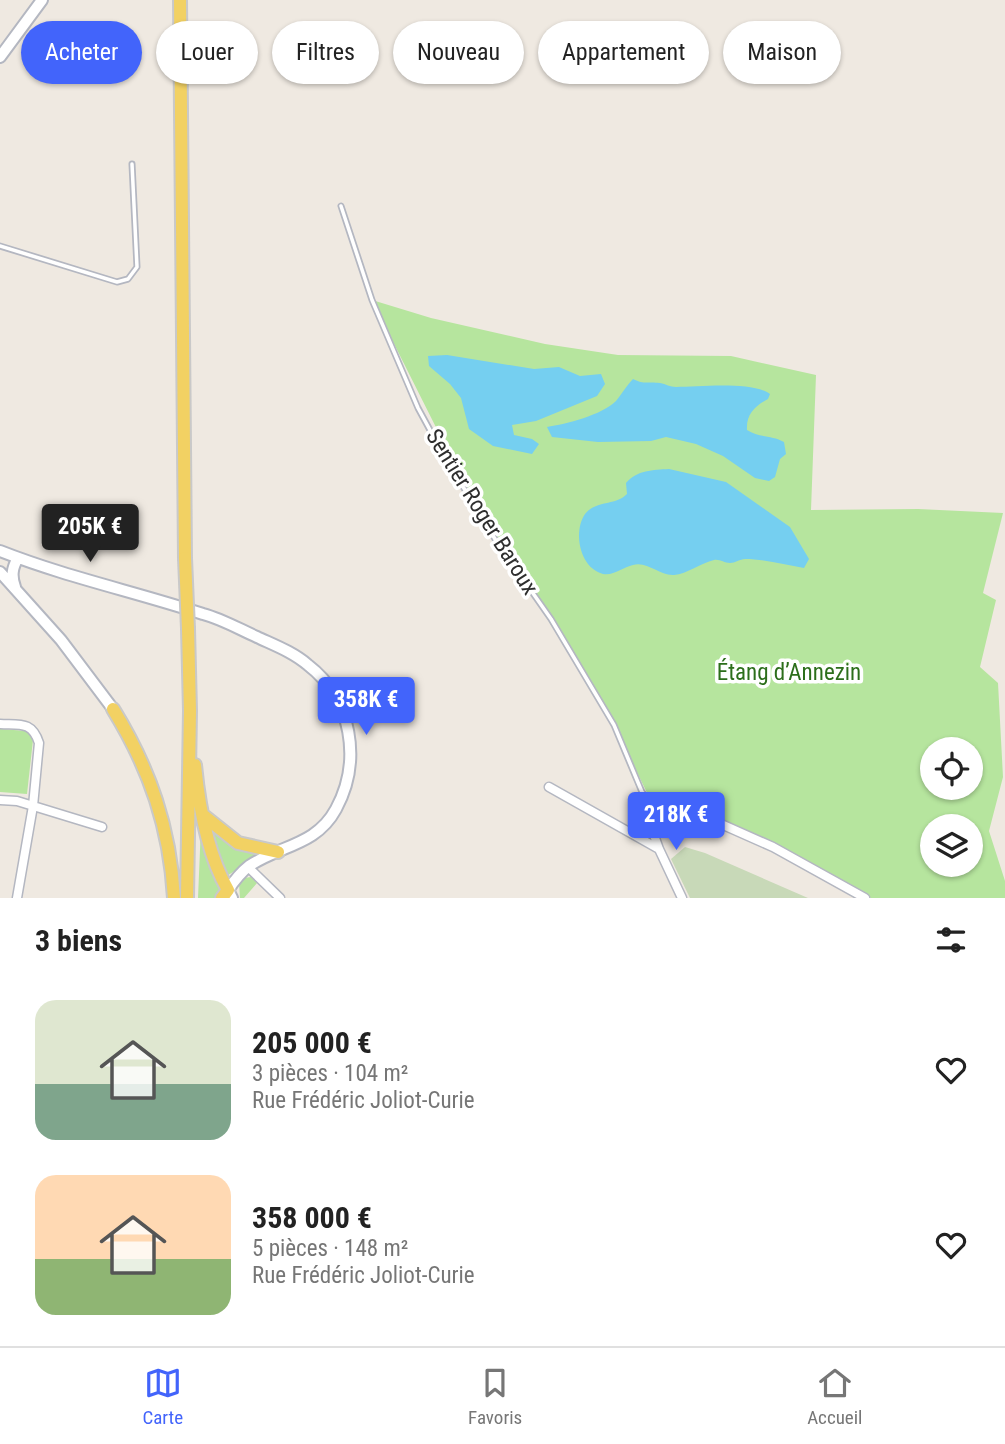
<!DOCTYPE html>
<html lang="fr">
<head>
<meta charset="utf-8">
<style>
  body { margin:0; font-family:"Roboto Condensed",sans-serif; background:#f6f6f6; color:#222; height:100vh; display:flex; flex-direction:column; font-size:26px; white-space:nowrap }
  * { box-sizing:border-box; margin:0 }
  p { font-size:23px; color:#767676 }
  .icon { flex:none; width:38px; height:38px; fill:none; stroke:currentColor; stroke-width:2; stroke-linecap:round; stroke-linejoin:round }
  .map { position:relative; height:898px; overflow:hidden }
  .drawer { display:flex; flex-direction:column; background:#fff; flex:1 }
  .drawer>* { flex:none }
  .guide { position:absolute; left:21px; top:21px; width:964px; height:63px; display:flex; gap:14px }
  .fabs { position:absolute; left:920px; top:737px; display:grid; gap:14px }
  .fabs a { display:grid; place-items:center; width:63px; height:63px; border-radius:50%; background:#fff; box-shadow:0 2px 5px #0004; font-size:35px }
  .price { position:absolute; translate:-50% -60px; padding:0 16px; border-radius:7px; background:#4264fb; color:#fff; font-size:23px; line-height:46px; filter:drop-shadow(0 2px 4px #0008) }
  .price::after { content:''; position:absolute; left:50%; top:42px; width:21px; height:16px; margin-left:-10px; background:inherit; clip-path:polygon(0 0,100% 0,50% 100%) }
  .price.active { background:#222; color:#fff }
  ul { padding:0; list-style:none }
  li { display:flex; align-items:center; gap:21px; height:175px; padding:0 35px }
  li span { display:grid; place-items:center; flex:none; width:196px; height:140px; border-radius:21px; color:#555 }
  li>.icon { margin-inline-start:auto }
  span .icon { width:84px; height:84px; fill:#fffc; stroke-width:1 }
  li b { font-size:30px }
  h2 { display:flex; justify-content:space-between; align-items:center; height:84px; padding:0 35px; font-size:30px }
  .pill { padding:0 24px; border-radius:32px; background:#fff; box-shadow:0 2px 5px #0004; font-size:24px; line-height:63px }
  .pill.active { background:#4264fb; color:#fff }
  .dock { display:flex; justify-content:space-around; align-items:center; height:98px; border-top:2px solid #e0e0e0; background:#fff; font-size:19px; color:#767676 }
  .dock a { display:grid; justify-items:center; gap:4px }
  .dock .active { color:#4264fb }
  .map>svg:first-child { display:block }
  .green { fill:#b6e59e; fill-rule:evenodd }
  .cemetery { fill:#c8d9b8 }
  .water { fill:#75cff0 }
  .lines { fill:none; stroke-linecap:round; stroke-linejoin:round }
  .lane-casing { stroke:#b4b7c1; stroke-width:7 }
  .street-casing { stroke:#b4b7c1; stroke-width:11 }
  .secondary-casing { stroke:#b4b7c1; stroke-width:14 }
  .primary-casing { stroke:#c9c9c9; stroke-width:16 }
  .lane { stroke:#fff; stroke-width:3.5 }
  .street { stroke:#fff; stroke-width:8 }
  .secondary { stroke:#fff; stroke-width:10 }
  .primary { stroke:#f2d163; stroke-width:12 }
  .primary-bridge-casing { stroke:#c9c9c9; stroke-width:16; stroke-linecap:butt }
  .primary-bridge { stroke:#f2d163; stroke-width:12 }
  .labels { text-anchor:middle; dominant-baseline:central; stroke-width:7; stroke-linejoin:round; paint-order:stroke }
  .street-label { font-size:23px; fill:#2e2e2e; stroke:#fff }
  .park-label { font-size:23px; fill:#2c6e1b; stroke:#fff }
</style>
</head>
<body>
<div class="map">
<svg width="1005" height="898" viewBox="0 0 1005 898">
  <rect width="100%" height="100%" fill="#efe9e1"/>
  <path class="green" d="M 372,300 L 431,318 L 545,344 L 618,355 L 731,356 L 816,375 L 811,510 L 918,509 L 1003,513 L 983,593 L 996,600 L 980,667 L 998,683 L 1003,777 L 989,831 L 1005,881 L 1005,898 L 871,898 L 747,831 L 674,800 L 651,801 L 614,725 L 473,501 ZM 933,749 L 971,749 L 971,788 L 933,788 ZM 933,826 L 971,826 L 971,864 L 933,864 Z
    M 0,729 L 27,731 L 33,740 L 27,794 L 0,792 Z
    M 207,825 L 230,843 L 261,853 L 224,878 Z
    M 201,826 L 222,889 L 216,898 L 198,898 Z
    M 251,877 L 257,883 L 244,898 L 240,898 L 239,883 L 244,878 Z"/>
  <path class="cemetery" d="M 685,847 L 705,853 L 808,898 L 690,898 L 671,859 Z"/>
  <path class="water" d="M 447,355 L 534,369 L 559,367 L 580,376 L 601,374 L 605,384 L 597,396 L 536,421 L 512,425 L 514,435 L 532,439 L 539,444 L 532,454 L 493,446 L 469,429 L 461,398 L 450,384 L 429,366 L 428,356 Z
    M 633,379 C 645,385 648,381 660,383 C 666,384 670,387 676,387 C 699,387 752,381 770,394 L 768,399 C 755,406 746,414 747,430 C 759,438 772,435 784,442 L 786,454 L 780,459 L 775,477 L 769,481 L 755,478 L 723,456 L 696,444 L 666,437 L 651,441 L 598,442 L 552,437 L 547,427 C 566,424 602,415 616,401 C 622,394 626,386 633,379 Z
    M 669,469 L 726,482 L 790,527 L 809,559 L 804,568 C 785,565 764,559 745,559 C 740,559 735,563 730,563 C 724,563 720,559 714,560 C 701,563 687,574 674,575 C 659,576 648,561 633,565 C 623,567 614,576 603,574 C 579,568 573,531 585,514 C 596,500 615,506 627,494 L 626,483 C 637,470 653,470 669,469 Z"/>
  <g class="lines">
    <defs>
      <path id="lane" d="M 341,206 L 372,300 L 418,408 L 443,454 L 495,539 L 551,619 L 614,725 L 642,792 L 651,802
        M 0,246 L 117,282 L 128,279 L 137,267 L 132,164"/>
      <path id="street" d="M 0,724 C 20,725 32,721 39,743 L 33,806 L 17,898
        M 549,787 L 659,849
        M 0,800 L 17,801 L 102,827
        M 248,867 L 280,898
        M 682,898 L 659,849 L 646,813 L 652,803 L 662,801 L 676,804 L 773,847 L 865,898"/>
      <path id="secondary" d="M 0,57 L 42,0
        M 0,551 C 66,577 136,592 203,614 C 222,619 239,629 257,637 C 274,645 293,652 308,665 C 352,699 362,761 336,809 C 316,846 280,845 249,866 C 240,873 234,881 228,890 L 232,898
        M 0,572 L 61,640 L 113,709
        M 15,587 C 11,576 12,568 18,558"/>
      <path id="primary" d="M 180,0 L 185,558
        M 113,709 C 150,769 170,828 174,898
        M 195,765 C 199,806 207,854 228,890 L 222,898
        M 204,816 L 238,843 L 278,852
        M 187,898 L 190,711 L 188,629"/>
    </defs>
    <use href="#lane" class="lane-casing"/>
    <use href="#street" class="street-casing"/>
    <use href="#secondary" class="secondary-casing"/>
    <use href="#primary" class="primary-casing"/>
    <use href="#lane" class="lane"/>
    <use href="#street" class="street"/>
    <use href="#secondary" class="secondary"/>
    <use href="#primary" class="primary"/>
    <defs>
      <path id="primary-bridge" d="M 185,558 L 188,629"/>
    </defs>
    <use href="#primary-bridge" class="primary-bridge-casing"/>
    <use href="#primary-bridge" class="primary-bridge"/>
  </g>
  <g class="labels">
    <g class="street-label">
      <text transform="translate(482 512) rotate(58)">Sentier Roger Baroux</text>
    </g>
    <g class="park-label">
      <text x="789" y="672">Étang d’Annezin</text>
    </g>
  </g>
</svg>
<div class="fabs">
<a><svg class="icon" aria-label="locate" viewBox="0 0 24 24"><circle cx="12" cy="12" r="6"/><path d="M12 2v4M12 18v4M2 12h4M18 12h4"/></svg></a>
<a><svg class="icon" aria-label="layers" viewBox="0 0 24 24"><path d="M12 4l9 5-9 5-9-5zM3 14l9 5 9-5"/></svg></a>
</div>
<b class="price active" style="left:90px;top:564px">205K €</b>
<b class="price" style="left:366px;top:737px">358K €</b>
<b class="price" style="left:676px;top:852px">218K €</b>
<div class="guide">
<a class="pill active">Acheter</a>
<a class="pill">Louer</a>
<a class="pill">Filtres</a>
<a class="pill">Nouveau</a>
<a class="pill">Appartement</a>
<a class="pill">Maison</a>
</div>
</div>
<section class="drawer">
<h2>3 biens<svg class="icon" aria-label="filters" viewBox="0 0 24 24"><path d="M4 7h16M4 17h16"/><circle cx="9" cy="7" r="2"/><circle cx="15" cy="17" r="2"/></svg></h2>
<ul>
<li><span style="background:linear-gradient(#dfe7d0 60%,#7fa58c 0)"><svg class="icon" aria-label="home" viewBox="0 0 24 24"><path d="M3 11l9-7 9 7M6 9v11h12V9"/></svg></span><div><b>205 000 €</b><p>3 pièces · 104 m²</p><p>Rue Frédéric Joliot-Curie</p></div><svg class="icon" aria-label="heart" viewBox="0 0 24 24"><path d="M12 20l-8-8c-3-5 5-10 8-4 3-6 11-1 8 4z"/></svg></li>
<li><span style="background:linear-gradient(#ffd9b3 60%,#8fb573 0)"><svg class="icon" aria-label="home" viewBox="0 0 24 24"><path d="M3 11l9-7 9 7M6 9v11h12V9"/></svg></span><div><b>358 000 €</b><p>5 pièces · 148 m²</p><p>Rue Frédéric Joliot-Curie</p></div><svg class="icon" aria-label="heart" viewBox="0 0 24 24"><path d="M12 20l-8-8c-3-5 5-10 8-4 3-6 11-1 8 4z"/></svg></li>
</ul>
</section>
<nav class="dock">
<a class="active"><svg class="icon" aria-label="map" viewBox="0 0 24 24"><path d="M3 6l6-2 6 2 6-2v14l-6 2-6-2-6 2zM9 4v14M15 6v14"/></svg>Carte</a>
<a><svg class="icon" aria-label="saved" viewBox="0 0 24 24"><path d="M7 4h10v16l-5-4-5 4z"/></svg>Favoris</a>
<a><svg class="icon" aria-label="home" viewBox="0 0 24 24"><path d="M3 11l9-7 9 7M6 9v11h12V9"/></svg>Accueil</a>
</nav>
</body>
</html>
